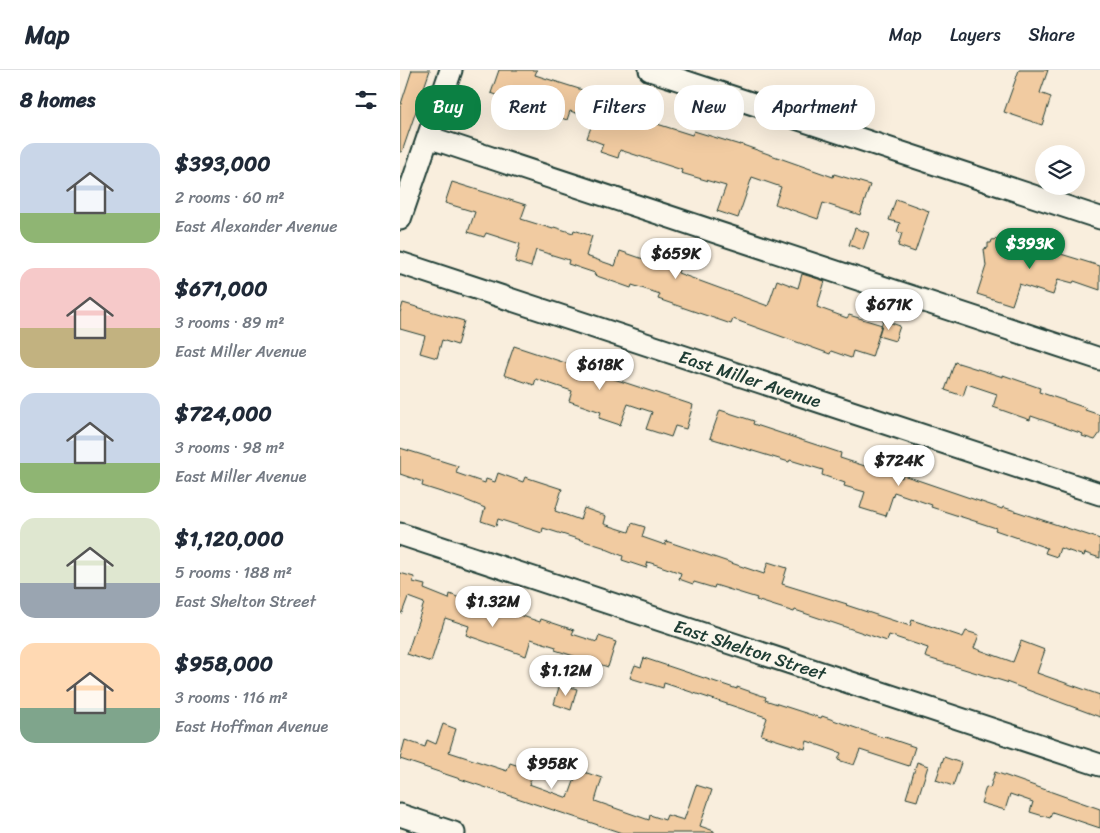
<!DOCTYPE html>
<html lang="en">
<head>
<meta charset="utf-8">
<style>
  body { margin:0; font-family:Sriracha,sans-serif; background:#f6f6f7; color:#1f2937; height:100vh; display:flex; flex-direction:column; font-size:19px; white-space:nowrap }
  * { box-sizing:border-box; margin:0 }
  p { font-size:16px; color:#747a83 }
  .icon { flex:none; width:28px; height:28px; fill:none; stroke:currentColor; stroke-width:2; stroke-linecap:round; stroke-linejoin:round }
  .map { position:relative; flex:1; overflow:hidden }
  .details { display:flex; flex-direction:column; background:#fff; width:400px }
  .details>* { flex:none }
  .banner { position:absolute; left:15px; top:15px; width:475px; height:45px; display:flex; gap:10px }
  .tools { position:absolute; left:635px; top:75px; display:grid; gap:10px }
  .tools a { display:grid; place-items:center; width:50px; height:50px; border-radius:50%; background:#fff; box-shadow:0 5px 20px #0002; font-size:25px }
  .price { position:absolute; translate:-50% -42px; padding:0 11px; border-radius:18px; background:#fff; color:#222; font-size:16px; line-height:32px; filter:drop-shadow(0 1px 2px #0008) }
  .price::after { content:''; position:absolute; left:50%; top:30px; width:15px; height:11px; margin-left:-8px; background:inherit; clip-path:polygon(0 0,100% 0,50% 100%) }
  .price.active { background:#0b8043; color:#fff }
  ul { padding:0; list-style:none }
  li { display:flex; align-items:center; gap:15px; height:125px; padding:0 20px }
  li span { display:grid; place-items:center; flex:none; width:140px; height:100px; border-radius:15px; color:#555 }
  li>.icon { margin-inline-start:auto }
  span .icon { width:60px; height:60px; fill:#fffc; stroke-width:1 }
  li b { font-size:21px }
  h2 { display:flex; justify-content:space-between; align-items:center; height:60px; padding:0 20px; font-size:21px }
  .pill { padding:0 18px; border-radius:20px; background:#fff; box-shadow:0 5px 20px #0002; font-size:18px; line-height:45px }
  .pill.active { background:#0b8043; color:#fff }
  header { display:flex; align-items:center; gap:30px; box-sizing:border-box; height:70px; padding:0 25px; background:#fff; border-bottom:1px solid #e0e1e3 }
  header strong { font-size:24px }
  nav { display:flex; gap:28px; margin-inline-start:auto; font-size:18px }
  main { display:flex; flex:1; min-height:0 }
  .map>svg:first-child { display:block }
  .building { fill:#f1cba1; stroke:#1f3d34 }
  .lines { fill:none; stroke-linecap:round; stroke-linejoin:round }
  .minor-casing { stroke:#1f3d34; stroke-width:25 }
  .minor { stroke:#fbf7ec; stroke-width:21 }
  .labels { text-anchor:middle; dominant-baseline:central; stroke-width:4; stroke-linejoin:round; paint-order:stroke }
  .street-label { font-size:18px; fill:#1f3d34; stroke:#fbf7ec }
</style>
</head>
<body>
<header>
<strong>Map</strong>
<nav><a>Map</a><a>Layers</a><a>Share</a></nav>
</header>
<main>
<section class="details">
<h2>8 homes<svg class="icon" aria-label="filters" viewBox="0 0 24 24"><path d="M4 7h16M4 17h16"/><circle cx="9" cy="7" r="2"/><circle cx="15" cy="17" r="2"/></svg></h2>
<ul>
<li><span style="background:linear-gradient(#c9d6e8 70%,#8fb573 0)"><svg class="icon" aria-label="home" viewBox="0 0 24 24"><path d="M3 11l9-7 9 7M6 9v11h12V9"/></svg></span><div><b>$393,000</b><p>2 rooms · 60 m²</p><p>East Alexander Avenue</p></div></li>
<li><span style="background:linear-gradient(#f6c9c9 60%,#c2b280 0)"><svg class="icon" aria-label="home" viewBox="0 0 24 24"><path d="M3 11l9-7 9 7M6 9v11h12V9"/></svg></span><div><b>$671,000</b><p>3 rooms · 89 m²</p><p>East Miller Avenue</p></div></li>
<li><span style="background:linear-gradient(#c9d6e8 70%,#8fb573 0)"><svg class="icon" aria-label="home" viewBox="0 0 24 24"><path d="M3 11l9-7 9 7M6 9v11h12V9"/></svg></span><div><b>$724,000</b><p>3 rooms · 98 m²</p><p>East Miller Avenue</p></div></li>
<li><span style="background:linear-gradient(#dfe7d0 65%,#9aa5b1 0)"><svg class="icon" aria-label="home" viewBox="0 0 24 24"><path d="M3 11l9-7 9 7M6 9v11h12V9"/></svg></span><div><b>$1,120,000</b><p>5 rooms · 188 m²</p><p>East Shelton Street</p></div></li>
<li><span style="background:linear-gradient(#ffd9b3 65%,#7fa58c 0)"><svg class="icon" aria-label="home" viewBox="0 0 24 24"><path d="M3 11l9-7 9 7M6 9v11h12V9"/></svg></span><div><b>$958,000</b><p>3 rooms · 116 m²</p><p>East Hoffman Avenue</p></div></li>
</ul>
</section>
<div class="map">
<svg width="700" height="763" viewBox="0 0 700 763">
  <rect width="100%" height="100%" fill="#f9eedd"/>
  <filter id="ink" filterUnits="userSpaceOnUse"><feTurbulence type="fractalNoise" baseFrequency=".02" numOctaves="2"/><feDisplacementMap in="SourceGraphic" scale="10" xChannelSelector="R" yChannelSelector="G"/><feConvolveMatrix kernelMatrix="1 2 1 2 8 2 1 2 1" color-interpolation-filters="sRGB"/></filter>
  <g filter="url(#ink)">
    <path class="building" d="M 12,0 L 30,0 L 2,82 L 0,82 L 0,37 Z
      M 99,0 L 137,0 L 135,5 L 236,37 L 232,46 L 292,65 L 294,61 L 340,75 L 340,74 L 433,107 L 434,104 L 470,115 L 460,145 L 423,133 L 418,149 L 375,134 L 381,117 L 352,107 L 338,148 L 317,141 L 326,116 L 281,103 L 282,100 L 220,80 L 218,88 L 200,82 L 203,74 L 187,68 L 194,49 L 170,41 L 167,50 L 91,23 Z
      M 619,0 L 648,0 L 640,23 L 651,27 L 642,55 L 604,42 Z
      M 52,112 L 126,135 L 121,149 L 153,159 L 154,157 L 173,163 L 174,160 L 192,166 L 186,186 L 215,196 L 220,181 L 255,193 L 257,188 L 262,190 L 265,181 L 283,187 L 278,203 L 368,236 L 377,210 L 398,218 L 402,204 L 425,211 L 417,237 L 447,248 L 449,245 L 482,255 L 472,287 L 453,281 L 451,288 L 431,281 L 430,284 L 333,249 L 331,254 L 258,229 L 260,224 L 232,215 L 231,218 L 194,205 L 195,203 L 168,194 L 169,190 L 136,180 L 131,197 L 115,192 L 120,174 L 86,163 L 84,167 L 68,162 L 75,142 L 45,133 Z
      M 496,129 L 529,141 L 515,182 L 498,176 L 502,163 L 497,162 L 500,153 L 489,150 Z
      M 455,158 L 469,163 L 463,180 L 449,175 Z
      M 616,166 L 636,184 L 638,177 L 700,196 L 700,220 L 674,211 L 673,213 L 658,209 L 653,225 L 619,214 L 612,235 L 577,224 L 586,196 L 584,179 L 588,178 L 588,173 L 591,173 L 592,170 Z
      M 3,233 L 64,251 L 57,275 L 42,270 L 37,288 L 20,283 L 25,266 L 0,259 L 0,243 Z
      M 483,250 L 500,256 L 495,271 L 478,266 Z
      M 114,276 L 293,335 L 286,359 L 275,356 L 271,367 L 246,359 L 252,342 L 228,334 L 220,355 L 199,348 L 201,342 L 169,331 L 172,321 L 136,309 L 134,315 L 104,305 Z
      M 555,292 L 603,307 L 603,305 L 640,318 L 639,322 L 686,338 L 685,340 L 700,345 L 700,363 L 695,370 L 682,366 L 683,364 L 631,346 L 630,350 L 593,337 L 597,324 L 567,314 L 563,326 L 545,320 Z
      M 320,340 L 354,351 L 353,354 L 441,383 L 440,388 L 502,408 L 503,405 L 602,439 L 603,437 L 700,469 L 700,488 L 685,483 L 684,486 L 660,478 L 657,487 L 645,483 L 647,478 L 595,460 L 596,458 L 531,437 L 532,435 L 494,422 L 486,446 L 460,438 L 465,422 L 444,416 L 445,413 L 422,405 L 423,400 L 390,390 L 389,392 L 310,368 Z
      M 0,378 L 58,396 L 56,403 L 85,413 L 86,409 L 95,412 L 98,403 L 123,412 L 125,407 L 162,419 L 155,441 L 180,450 L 184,438 L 206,446 L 204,454 L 229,462 L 232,453 L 245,457 L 242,467 L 265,475 L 266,471 L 364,504 L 368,492 L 387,498 L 382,514 L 447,534 L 446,535 L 510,556 L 512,550 L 563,567 L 566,561 L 579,565 L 574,578 L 613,592 L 621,571 L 645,580 L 637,603 L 700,625 L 700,647 L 606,612 L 525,587 L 528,578 L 489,565 L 487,571 L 395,540 L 394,542 L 356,530 L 357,528 L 315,515 L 314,518 L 294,512 L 293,514 L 279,509 L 281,503 L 248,492 L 246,498 L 222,490 L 223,486 L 206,479 L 206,478 L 143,458 L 142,463 L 98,449 L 96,456 L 81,451 L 85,438 L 63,429 L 22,416 L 23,412 L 0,404 Z
      M 0,503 L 14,507 L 13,512 L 25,515 L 24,519 L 49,529 L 50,524 L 62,529 L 61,533 L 97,545 L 99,538 L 140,552 L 141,549 L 174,560 L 172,564 L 197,572 L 199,566 L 216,572 L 208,597 L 155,580 L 156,577 L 131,569 L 126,586 L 66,565 L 69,556 L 45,548 L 31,592 L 7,584 L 24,533 L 8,527 L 2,543 L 0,543 Z
      M 244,588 L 337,619 L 337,617 L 366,627 L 365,630 L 421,648 L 422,646 L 484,668 L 485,667 L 515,677 L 509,696 L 460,680 L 454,695 L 438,690 L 441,683 L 407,671 L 405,679 L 361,665 L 367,648 L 366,647 L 264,613 L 263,618 L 230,608 L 235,595 L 241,597 Z
      M 160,614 L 177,619 L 171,640 L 154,634 Z
      M 43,654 L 56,659 L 49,682 L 107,701 L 110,693 L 134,701 L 129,714 L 168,728 L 178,700 L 202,708 L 195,731 L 249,750 L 250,745 L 265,750 L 267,745 L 284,750 L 296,715 L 312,720 L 300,756 L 314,761 L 314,763 L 222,763 L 0,689 L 5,670 L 25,677 L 27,670 L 36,674 Z
      M 544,687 L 561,693 L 553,716 L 536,710 Z
      M 517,692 L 528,696 L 517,731 L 506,728 Z
      M 595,702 L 700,739 L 700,758 L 652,742 L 650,748 L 630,742 L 633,732 L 610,724 L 605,740 L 581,733 L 586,717 L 590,718 Z"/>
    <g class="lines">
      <defs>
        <path id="minor" d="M 250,0 L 700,148
          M 28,67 L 700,289
          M 0,149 L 51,0
          M 0,193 L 700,424
          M 0,464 L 700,695
          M 0,745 L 54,763"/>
      </defs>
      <use href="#minor" class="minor-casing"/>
      <use href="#minor" class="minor"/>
    </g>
  </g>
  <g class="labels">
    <g class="street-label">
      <text transform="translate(350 309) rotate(18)">East Miller Avenue</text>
      <text transform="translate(350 580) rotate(18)">East Shelton Street</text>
    </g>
  </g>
</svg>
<div class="tools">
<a><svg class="icon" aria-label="layers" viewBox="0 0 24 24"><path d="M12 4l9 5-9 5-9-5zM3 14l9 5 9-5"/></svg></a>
</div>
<b class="price active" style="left:630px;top:200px">$393K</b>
<b class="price" style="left:276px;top:210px">$659K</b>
<b class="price" style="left:489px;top:261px">$671K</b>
<b class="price" style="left:200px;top:321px">$618K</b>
<b class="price" style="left:499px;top:417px">$724K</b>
<b class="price" style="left:93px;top:558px">$1.32M</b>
<b class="price" style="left:166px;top:627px">$1.12M</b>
<b class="price" style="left:152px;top:720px">$958K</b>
<div class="banner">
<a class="pill active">Buy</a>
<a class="pill">Rent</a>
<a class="pill">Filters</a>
<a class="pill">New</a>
<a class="pill">Apartment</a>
</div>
</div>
</main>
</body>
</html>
